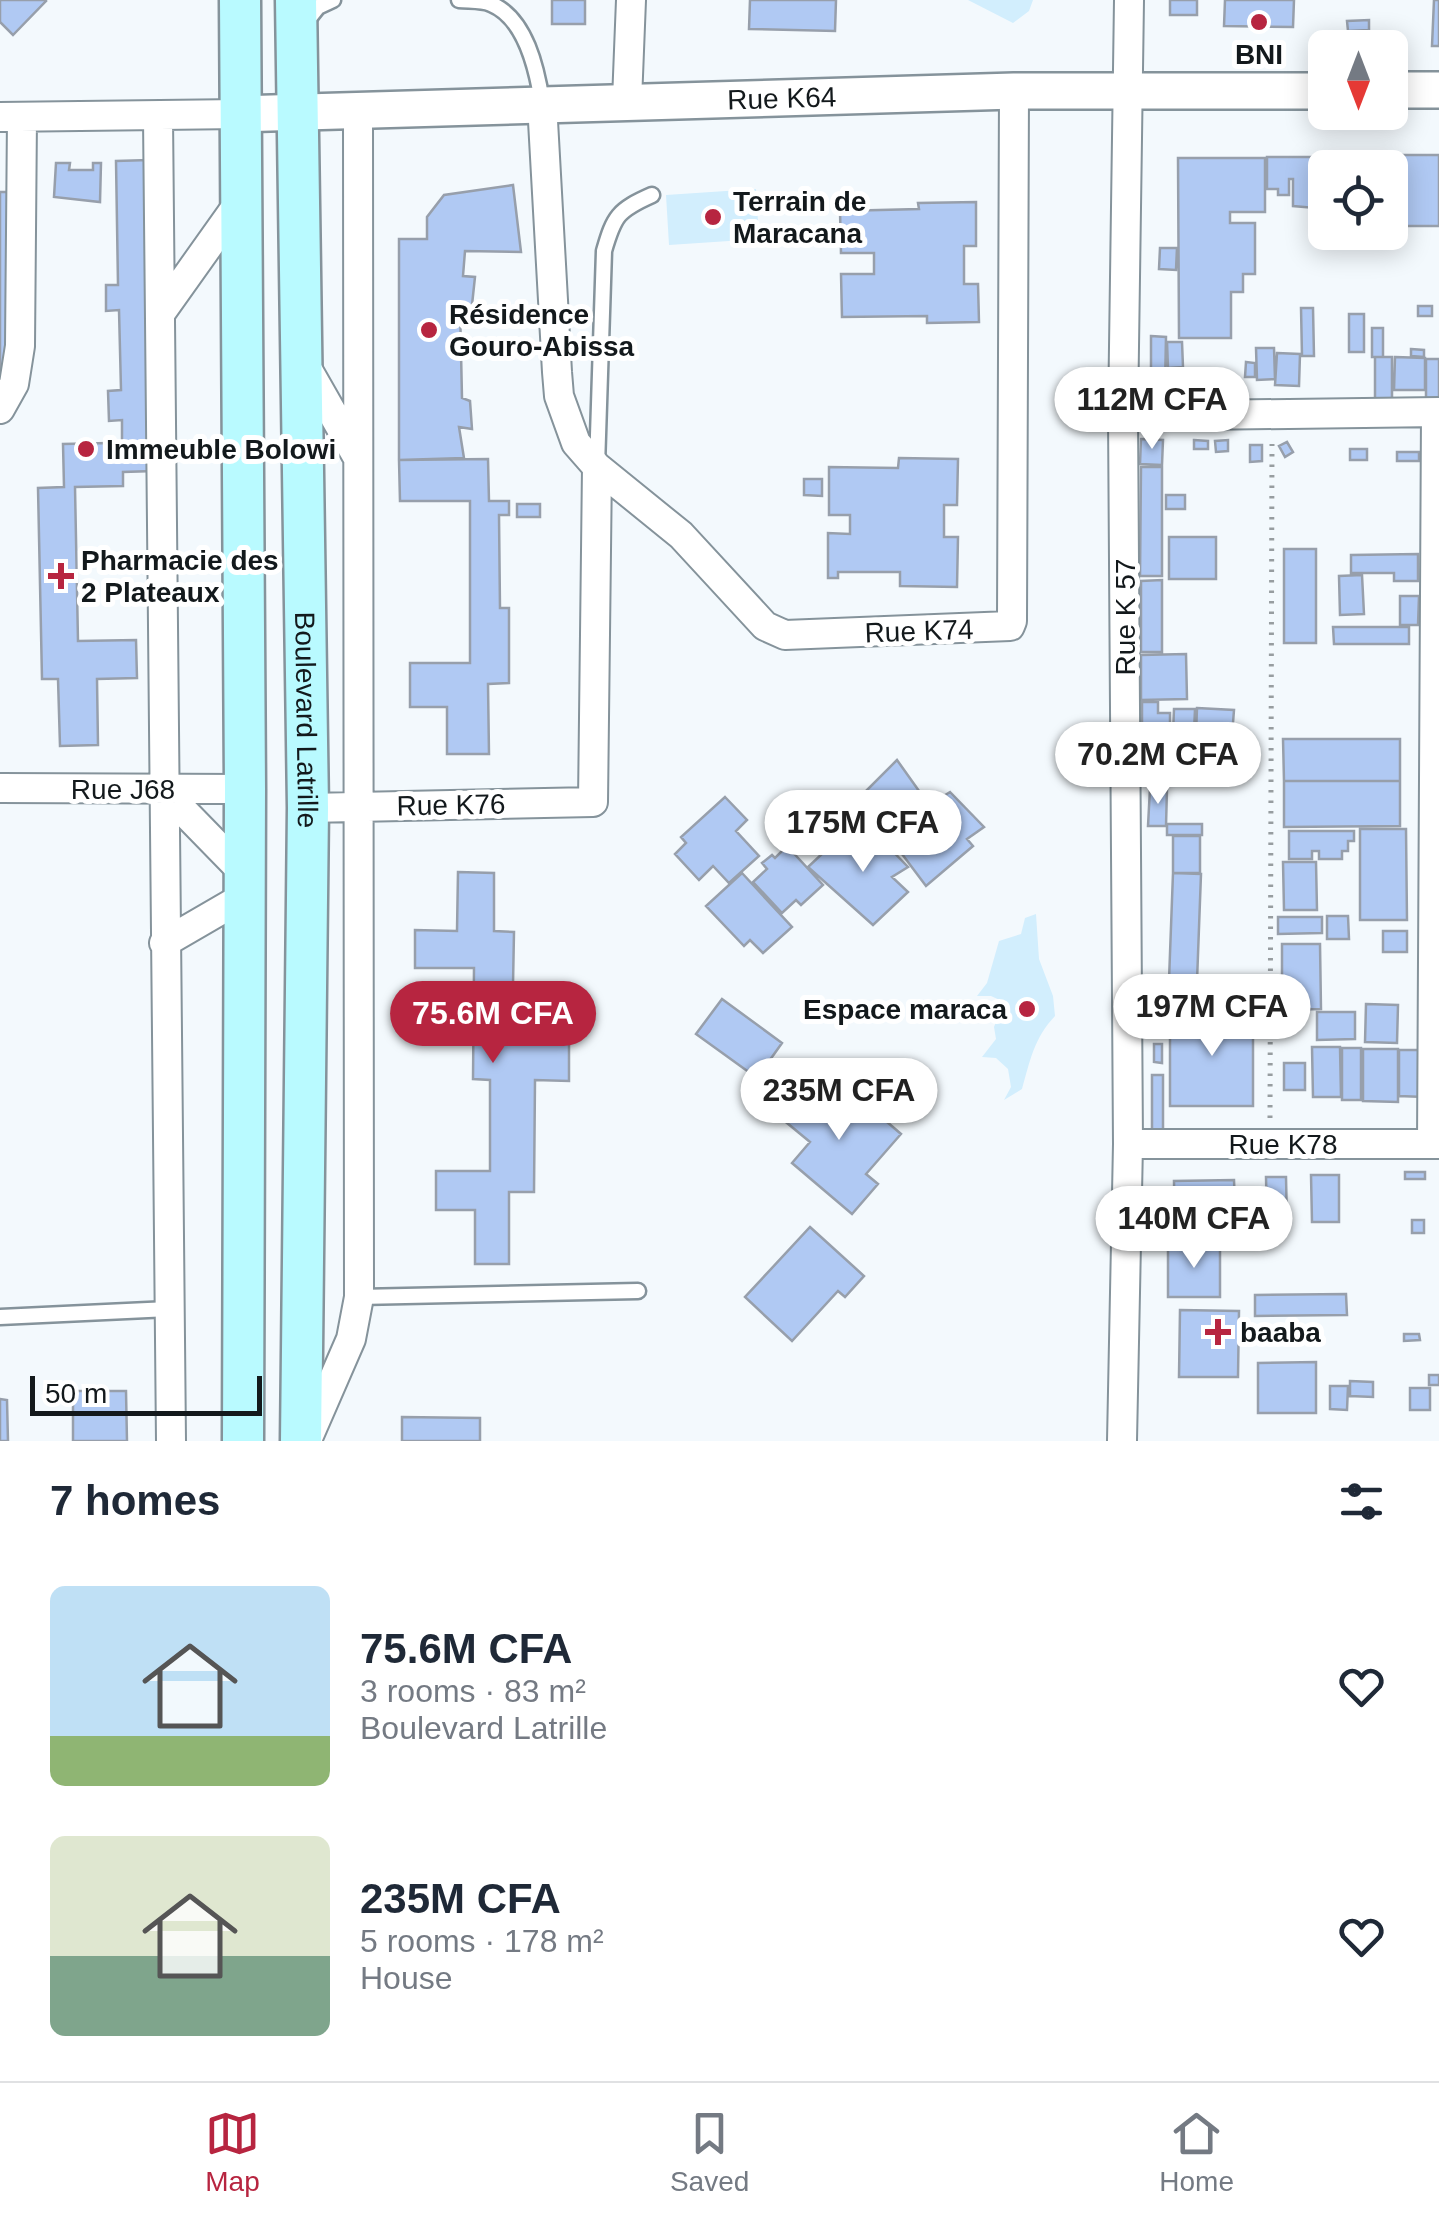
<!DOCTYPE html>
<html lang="en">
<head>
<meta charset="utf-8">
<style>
  body { margin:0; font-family:Arial,sans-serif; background:#f2f2f3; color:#1f2937; height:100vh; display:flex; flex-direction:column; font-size:38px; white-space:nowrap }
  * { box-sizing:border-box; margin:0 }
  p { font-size:32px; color:#747a83 }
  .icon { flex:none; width:55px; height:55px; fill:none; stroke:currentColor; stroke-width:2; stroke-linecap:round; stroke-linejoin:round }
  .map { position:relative; height:1441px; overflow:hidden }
  .details { display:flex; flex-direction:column; background:#fff; flex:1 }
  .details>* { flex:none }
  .needle { width:65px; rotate:180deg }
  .buttons { position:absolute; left:1308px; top:30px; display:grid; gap:20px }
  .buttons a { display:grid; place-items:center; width:100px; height:100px; border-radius:15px; background:#fff; box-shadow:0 5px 25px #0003; font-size:50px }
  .scale { position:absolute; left:30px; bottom:25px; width:232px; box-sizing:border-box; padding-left:10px; border:5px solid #13191c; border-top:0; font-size:28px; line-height:35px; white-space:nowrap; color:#13191c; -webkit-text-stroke:8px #fff; paint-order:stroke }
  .price { position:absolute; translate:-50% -85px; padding:0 22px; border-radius:35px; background:#fff; color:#222; font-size:32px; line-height:65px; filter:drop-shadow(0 2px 5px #0008) }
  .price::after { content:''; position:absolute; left:50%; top:60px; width:30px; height:22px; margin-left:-15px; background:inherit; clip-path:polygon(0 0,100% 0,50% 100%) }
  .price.selected { background:#b72540; color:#fff }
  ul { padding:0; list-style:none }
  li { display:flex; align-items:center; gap:30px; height:250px; padding:0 50px }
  li span { display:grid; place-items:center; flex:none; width:280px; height:200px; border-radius:15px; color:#555 }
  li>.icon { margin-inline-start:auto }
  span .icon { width:120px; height:120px; fill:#fffc; stroke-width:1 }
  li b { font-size:42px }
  h2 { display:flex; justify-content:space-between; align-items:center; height:120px; padding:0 50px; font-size:42px }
  .tab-bar { display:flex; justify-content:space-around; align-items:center; height:140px; border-top:2px solid #e0e1e3; background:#fff; font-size:28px; color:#747a83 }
  .tab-bar a { display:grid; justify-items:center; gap:5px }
  .tab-bar .selected { color:#b72540 }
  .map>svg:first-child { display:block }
  .green { fill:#d2eefd }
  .building { fill:#b0c9f3; stroke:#979fab; stroke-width:2.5 }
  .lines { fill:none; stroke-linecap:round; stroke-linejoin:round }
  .service-casing { stroke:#85939b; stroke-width:19 }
  .minor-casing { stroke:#85939b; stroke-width:32 }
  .tertiary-casing { stroke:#85939b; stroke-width:40 }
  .secondary-casing { stroke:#85939b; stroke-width:45 }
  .path { stroke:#979da0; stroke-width:5; stroke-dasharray:2.5 8; stroke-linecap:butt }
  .service { stroke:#fff; stroke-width:14 }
  .minor { stroke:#fff; stroke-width:28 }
  .tertiary { stroke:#fff; stroke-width:35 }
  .secondary { stroke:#b9faff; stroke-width:40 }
  .poi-dot { fill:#b72540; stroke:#fff; stroke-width:4 }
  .labels { text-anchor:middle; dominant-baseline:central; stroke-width:10; stroke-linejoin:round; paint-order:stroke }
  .poi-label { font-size:28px; font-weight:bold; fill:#13191c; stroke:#fff; text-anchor:start }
  .street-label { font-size:28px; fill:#13191c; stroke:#fff }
</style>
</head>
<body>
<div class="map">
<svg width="1439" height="1441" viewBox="0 0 1439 1441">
  <rect width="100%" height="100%" fill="#f3f9fd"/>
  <path class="green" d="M 968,0 L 1033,0 L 1029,11 L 1013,23 Z
    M 756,189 L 759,239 L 669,245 L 666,195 Z
    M 1036,914 L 1039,959 L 1053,996 L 1055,1016 C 1034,1038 1030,1061 1022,1089 L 1004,1100 L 1011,1087 L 1008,1069 L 996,1058 L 982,1057 L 996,1039 L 994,1027 L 1004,1002 L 991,996 L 977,996 L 987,983 L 999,941 L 1021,934 L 1025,918 Z"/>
  <path class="building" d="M 0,0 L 45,0 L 46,1 L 13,35 L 0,22 Z
    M 552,0 L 585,0 L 585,24 L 552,24 Z
    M 750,0 L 836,0 L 835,31 L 749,29 Z
    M 1170,0 L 1197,0 L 1197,15 L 1170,15 Z
    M 1225,0 L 1294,0 L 1293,27 L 1224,26 Z
    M 1434,0 L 1439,0 L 1439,46 L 1432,46 Z
    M 1369,20 L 1369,30 L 1348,31 L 1347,21 Z
    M 1316,154 L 1358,154 L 1358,168 L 1325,168 L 1325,208 L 1316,208 Z
    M 1361,155 L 1439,155 L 1439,226 L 1390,226 L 1390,168 L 1361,168 Z
    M 1267,157 L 1315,157 L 1315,208 L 1293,206 L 1293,179 L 1289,179 L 1289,195 L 1278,195 L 1278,189 L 1267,189 Z
    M 1178,158 L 1265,158 L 1265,212 L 1230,212 L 1230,223 L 1255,223 L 1255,274 L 1243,274 L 1243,292 L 1231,292 L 1231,338 L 1179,338 Z
    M 149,160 L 154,471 L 123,472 L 123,486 L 75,487 L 78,641 L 136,640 L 137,678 L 97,679 L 98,745 L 60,746 L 58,679 L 42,679 L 38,488 L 64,487 L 63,444 L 108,443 L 108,454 L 122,454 L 122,420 L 109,421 L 108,391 L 121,390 L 119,310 L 106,311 L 106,285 L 118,285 L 116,161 Z
    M 56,163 L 70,163 L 69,170 L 93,170 L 93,163 L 101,163 L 100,202 L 54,197 Z
    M 513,185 L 521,252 L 465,251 L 463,276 L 475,277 L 472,305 L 460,306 L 462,398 L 470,401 L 472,429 L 459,427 L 464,458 L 399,460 L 399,239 L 427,239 L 427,217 L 444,195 Z
    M 0,192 L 19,192 L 11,388 L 0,386 Z
    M 976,202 L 976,246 L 964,246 L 964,284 L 978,284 L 979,322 L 927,323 L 927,316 L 842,317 L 841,274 L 874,274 L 874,253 L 841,253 L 840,211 L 919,209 L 918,203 Z
    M 1160,248 L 1177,248 L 1176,270 L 1159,269 Z
    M 1418,306 L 1432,306 L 1432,316 L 1418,316 Z
    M 1301,308 L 1313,308 L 1314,356 L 1302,356 Z
    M 1349,314 L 1364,314 L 1364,352 L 1349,352 Z
    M 1372,328 L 1383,328 L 1383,357 L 1372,357 Z
    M 1151,336 L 1166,337 L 1165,385 L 1151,385 Z
    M 1167,342 L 1182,342 L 1183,367 L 1168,368 Z
    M 1256,348 L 1274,348 L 1275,379 L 1257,380 Z
    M 1411,349 L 1424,350 L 1424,357 L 1411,356 Z
    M 1277,353 L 1300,354 L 1299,386 L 1275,385 Z
    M 1375,357 L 1392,357 L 1392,399 L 1375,399 Z
    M 1395,357 L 1425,358 L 1425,390 L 1394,390 Z
    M 1426,359 L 1439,359 L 1439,399 L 1426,399 Z
    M 1246,362 L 1255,363 L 1255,377 L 1245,377 Z
    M 1191,382 L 1218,382 L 1218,390 L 1191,390 Z
    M 1141,439 L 1163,440 L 1162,465 L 1140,464 Z
    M 1194,440 L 1208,441 L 1208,449 L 1194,449 Z
    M 1228,440 L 1228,451 L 1216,452 L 1215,441 Z
    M 1287,442 L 1293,452 L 1285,457 L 1279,446 Z
    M 1250,445 L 1262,445 L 1262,461 L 1250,462 Z
    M 1350,449 L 1367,449 L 1367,460 L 1350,460 Z
    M 1397,452 L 1419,452 L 1419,461 L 1397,461 Z
    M 899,458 L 958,459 L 957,505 L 944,505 L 944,537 L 958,537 L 957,587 L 900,586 L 900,572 L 838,572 L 838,578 L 828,578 L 828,533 L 850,534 L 850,515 L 829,515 L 829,467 L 898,468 Z
    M 488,459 L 489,501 L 509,501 L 509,515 L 499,515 L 500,608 L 509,608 L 509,683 L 488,684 L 489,754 L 447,754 L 447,707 L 410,707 L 410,663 L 470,663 L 470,501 L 400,501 L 399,460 Z
    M 1141,467 L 1162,467 L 1162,576 L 1140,576 Z
    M 804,479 L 822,479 L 822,496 L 804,495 Z
    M 1166,495 L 1185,495 L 1185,509 L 1166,509 Z
    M 517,504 L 540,504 L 540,517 L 517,517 Z
    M 1169,537 L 1216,537 L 1216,579 L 1169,579 Z
    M 1284,549 L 1316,549 L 1316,643 L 1284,643 Z
    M 1418,554 L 1418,581 L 1394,581 L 1394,573 L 1351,573 L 1351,555 Z
    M 1362,575 L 1364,614 L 1340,615 L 1339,576 Z
    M 1162,580 L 1162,652 L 1141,652 L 1141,581 Z
    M 1400,596 L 1419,596 L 1418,625 L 1400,625 Z
    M 1333,627 L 1409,627 L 1409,644 L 1334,644 Z
    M 1186,654 L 1187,699 L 1141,700 L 1141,655 Z
    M 1142,702 L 1158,702 L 1158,713 L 1170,713 L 1170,732 L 1158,732 L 1158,741 L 1142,741 Z
    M 1197,708 L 1234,710 L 1232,736 L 1196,734 Z
    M 1174,709 L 1195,709 L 1194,733 L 1173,733 Z
    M 1283,739 L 1400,739 L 1400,781 L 1284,781 Z
    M 1159,752 L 1168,752 L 1168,763 L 1159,763 Z
    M 897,760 L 929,805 L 950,792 L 984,827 L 967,839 L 973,846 L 926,886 L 884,830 L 897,822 L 887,809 L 874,817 L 856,801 Z
    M 1150,765 L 1168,765 L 1168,785 L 1150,785 Z
    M 1284,781 L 1400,781 L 1400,826 L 1284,827 Z
    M 1150,788 L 1167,789 L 1166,826 L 1148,826 Z
    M 725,797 L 747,820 L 736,831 L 759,856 L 729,883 L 713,866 L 699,880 L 675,854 L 686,843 L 681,837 Z
    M 1167,824 L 1202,824 L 1202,835 L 1167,835 Z
    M 1360,829 L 1406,829 L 1407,920 L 1360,920 Z
    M 1289,831 L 1354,831 L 1354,841 L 1348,841 L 1348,851 L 1342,851 L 1342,859 L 1319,859 L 1319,851 L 1312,851 L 1312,859 L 1289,859 Z
    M 875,833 L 908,867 L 892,877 L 908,892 L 873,925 L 808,867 L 840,837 L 851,848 Z
    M 1173,836 L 1200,836 L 1200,873 L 1173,873 Z
    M 787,846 L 823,885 L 801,905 L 796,900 L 782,913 L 753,882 L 767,869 L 762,863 L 772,855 L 775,858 Z
    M 1283,862 L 1316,862 L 1317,910 L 1284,910 Z
    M 458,872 L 494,873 L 494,931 L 514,932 L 512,1038 L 569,1038 L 569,1081 L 535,1080 L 534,1192 L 509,1192 L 509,1264 L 475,1264 L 475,1210 L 436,1210 L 436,1171 L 490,1171 L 490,1080 L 473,1079 L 474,968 L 415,968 L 415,930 L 457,931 Z
    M 742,873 L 792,927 L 763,953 L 750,940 L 744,946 L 706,906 Z
    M 1173,873 L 1201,874 L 1196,1008 L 1168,1007 Z
    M 1327,916 L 1348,916 L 1349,939 L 1327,939 Z
    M 1278,917 L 1322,917 L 1322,933 L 1278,934 Z
    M 1383,931 L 1407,931 L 1407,952 L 1383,952 Z
    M 1282,944 L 1320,944 L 1321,1009 L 1282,1010 Z
    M 1151,993 L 1163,993 L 1163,1026 L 1151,1026 Z
    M 722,999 L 782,1043 L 757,1078 L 696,1034 Z
    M 1366,1004 L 1398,1005 L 1397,1043 L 1365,1042 Z
    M 1170,1012 L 1253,1012 L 1253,1106 L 1170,1106 Z
    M 1317,1012 L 1355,1012 L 1355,1039 L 1317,1040 Z
    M 1154,1044 L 1162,1044 L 1162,1063 L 1154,1062 Z
    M 1312,1047 L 1340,1047 L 1341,1097 L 1313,1097 Z
    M 1342,1048 L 1361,1048 L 1361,1100 L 1342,1100 Z
    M 1363,1049 L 1398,1049 L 1398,1102 L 1363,1101 Z
    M 1399,1050 L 1425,1050 L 1424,1097 L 1399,1096 Z
    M 1284,1063 L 1305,1063 L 1305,1090 L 1284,1090 Z
    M 1152,1075 L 1163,1075 L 1163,1133 L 1152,1133 Z
    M 816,1077 L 858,1112 L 865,1103 L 901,1134 L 866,1174 L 878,1184 L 852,1214 L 792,1163 L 810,1142 L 781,1118 Z
    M 1405,1172 L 1425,1172 L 1425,1179 L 1405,1179 Z
    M 1311,1175 L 1339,1175 L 1339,1222 L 1312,1222 Z
    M 1266,1177 L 1286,1177 L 1287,1223 L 1267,1223 Z
    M 1234,1180 L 1235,1205 L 1219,1205 L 1219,1243 L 1175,1243 L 1174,1181 Z
    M 1412,1220 L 1424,1220 L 1424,1233 L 1412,1233 Z
    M 810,1227 L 864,1276 L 845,1297 L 838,1291 L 792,1341 L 745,1297 Z
    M 1168,1245 L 1220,1245 L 1220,1297 L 1168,1297 Z
    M 1346,1294 L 1347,1315 L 1255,1316 L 1255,1295 Z
    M 1180,1310 L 1239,1311 L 1238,1377 L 1179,1377 Z
    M 1404,1334 L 1419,1334 L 1420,1340 L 1404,1341 Z
    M 1316,1362 L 1316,1413 L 1258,1413 L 1258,1363 Z
    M 1429,1375 L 1439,1375 L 1439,1385 L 1429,1385 Z
    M 1350,1381 L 1373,1382 L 1373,1397 L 1350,1396 Z
    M 1330,1386 L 1348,1386 L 1347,1410 L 1330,1409 Z
    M 1410,1388 L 1430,1388 L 1430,1410 L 1410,1410 Z
    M 73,1391 L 126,1391 L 127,1441 L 73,1441 Z
    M 0,1399 L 7,1400 L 8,1441 L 0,1441 Z
    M 402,1417 L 480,1418 L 480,1441 L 402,1441 Z"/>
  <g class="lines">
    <defs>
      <path id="service" d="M 459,0 C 469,1 483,0 491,4 C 526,18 537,70 542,102
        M 306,22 L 318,7 L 333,0
        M 597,466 L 604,251 C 614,216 618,210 652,195
        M 359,1297 L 638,1291
        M 0,1317 L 169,1309"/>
      <path id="minor" d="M 627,101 L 631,0
        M 542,103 L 557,372 L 559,396 L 576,443 L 597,467 L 681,535 L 765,626 L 785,635 L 1010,626 L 1012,621 L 1014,91
        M 0,117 L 240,114
        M 158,117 L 171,1441
        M 160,314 L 241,200
        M 305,365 L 358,458
        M 0,409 L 14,384 L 20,346 L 22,117
        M 1123,416 L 1439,412
        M 0,788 L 245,789
        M 163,790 L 245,874
        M 308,808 L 593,802 L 597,467
        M 164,943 L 245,896
        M 1128,1144 L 1439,1144
        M 1432,1144 L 1436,413
        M 307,1440 L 351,1339 L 359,1297 L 358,111
        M 1122,1441 L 1128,1144 L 1123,416 L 1129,0"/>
      <g id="tertiary">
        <path d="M 1390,90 L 1439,90"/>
        <path id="s1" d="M 240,114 L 1014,91 L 1325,91"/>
      </g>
      <g id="secondary">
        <path d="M 240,0 L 245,789 L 243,1441"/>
        <path id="s2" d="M 296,0 L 308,808 L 301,1441"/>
      </g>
    </defs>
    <use href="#service" class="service-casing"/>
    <use href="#minor" class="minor-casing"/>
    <use href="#tertiary" class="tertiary-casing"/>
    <use href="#secondary" class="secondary-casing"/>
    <path class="path" d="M 1270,1118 L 1272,444"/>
    <use href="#service" class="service"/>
    <use href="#minor" class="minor"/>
    <use href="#tertiary" class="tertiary"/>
    <use href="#secondary" class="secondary"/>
  </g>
  <g class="poi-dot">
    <circle cx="1259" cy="22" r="10"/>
    <circle cx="713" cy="217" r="10"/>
    <circle cx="429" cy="330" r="10"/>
    <circle cx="86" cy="449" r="10"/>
    <path d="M56 561h10v10h10v10h-10v10h-10v-10h-10v-10h10z"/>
    <circle cx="1027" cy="1009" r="10"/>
    <path d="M1213 1317h10v10h10v10h-10v10h-10v-10h-10v-10h10z"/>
  </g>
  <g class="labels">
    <g class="poi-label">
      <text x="1259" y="54" text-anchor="middle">BNI</text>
      <text x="733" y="201">Terrain de<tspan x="733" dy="32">Maracana</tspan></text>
      <text x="449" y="314">Résidence<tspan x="449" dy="32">Gouro-Abissa</tspan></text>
      <text x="106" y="449">Immeuble Bolowi</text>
      <text x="81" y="560">Pharmacie des<tspan x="81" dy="32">2 Plateaux</tspan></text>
      <text x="1007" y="1009" text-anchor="end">Espace maraca</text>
      <text x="1240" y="1332">baaba</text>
    </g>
    <g class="street-label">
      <text stroke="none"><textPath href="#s1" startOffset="542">Rue K64</textPath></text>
      <text transform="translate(1125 617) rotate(-90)">Rue K 57</text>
      <text transform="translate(919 631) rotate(-2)">Rue K74</text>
      <text stroke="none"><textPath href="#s2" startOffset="720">Boulevard Latrille</textPath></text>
      <text x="123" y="789">Rue J68</text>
      <text transform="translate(451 805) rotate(-1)">Rue K76</text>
      <text x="1283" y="1144">Rue K78</text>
    </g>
  </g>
</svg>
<div class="buttons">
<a><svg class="needle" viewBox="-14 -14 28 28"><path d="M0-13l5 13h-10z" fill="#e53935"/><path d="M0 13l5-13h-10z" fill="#747a83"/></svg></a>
<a><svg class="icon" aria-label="locate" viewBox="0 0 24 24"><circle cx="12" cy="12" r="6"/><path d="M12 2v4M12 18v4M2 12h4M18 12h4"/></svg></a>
</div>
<div class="scale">50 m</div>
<b class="price" style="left:1152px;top:452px">112M CFA</b>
<b class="price" style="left:1158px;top:807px">70.2M CFA</b>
<b class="price" style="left:863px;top:875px">175M CFA</b>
<b class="price" style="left:1212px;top:1059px">197M CFA</b>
<b class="price selected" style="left:493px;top:1066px">75.6M CFA</b>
<b class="price" style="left:839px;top:1143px">235M CFA</b>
<b class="price" style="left:1194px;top:1271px">140M CFA</b>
</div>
<section class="details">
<h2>7 homes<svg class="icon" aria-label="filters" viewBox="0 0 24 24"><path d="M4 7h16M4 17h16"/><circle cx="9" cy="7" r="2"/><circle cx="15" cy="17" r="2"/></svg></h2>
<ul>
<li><span style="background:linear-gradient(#bfe0f5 75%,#8fb573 0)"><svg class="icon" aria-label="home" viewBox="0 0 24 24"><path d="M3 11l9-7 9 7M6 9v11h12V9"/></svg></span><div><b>75.6M CFA</b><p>3 rooms · 83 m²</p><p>Boulevard Latrille</p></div><svg class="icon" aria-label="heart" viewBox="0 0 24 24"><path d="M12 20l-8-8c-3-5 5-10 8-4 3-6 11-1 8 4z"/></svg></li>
<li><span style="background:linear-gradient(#dfe7d0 60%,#7fa58c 0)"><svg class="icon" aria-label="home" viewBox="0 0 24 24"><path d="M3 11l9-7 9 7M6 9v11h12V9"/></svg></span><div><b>235M CFA</b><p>5 rooms · 178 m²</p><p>House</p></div><svg class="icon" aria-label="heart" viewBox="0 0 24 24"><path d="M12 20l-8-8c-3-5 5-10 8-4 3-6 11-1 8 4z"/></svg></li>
</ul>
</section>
<nav class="tab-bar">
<a class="selected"><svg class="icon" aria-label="map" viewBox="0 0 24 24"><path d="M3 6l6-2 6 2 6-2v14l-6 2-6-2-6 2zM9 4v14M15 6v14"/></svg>Map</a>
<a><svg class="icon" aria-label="saved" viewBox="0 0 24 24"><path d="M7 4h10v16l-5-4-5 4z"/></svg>Saved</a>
<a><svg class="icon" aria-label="home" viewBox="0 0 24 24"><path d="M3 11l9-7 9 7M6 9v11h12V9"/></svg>Home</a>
</nav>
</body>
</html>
